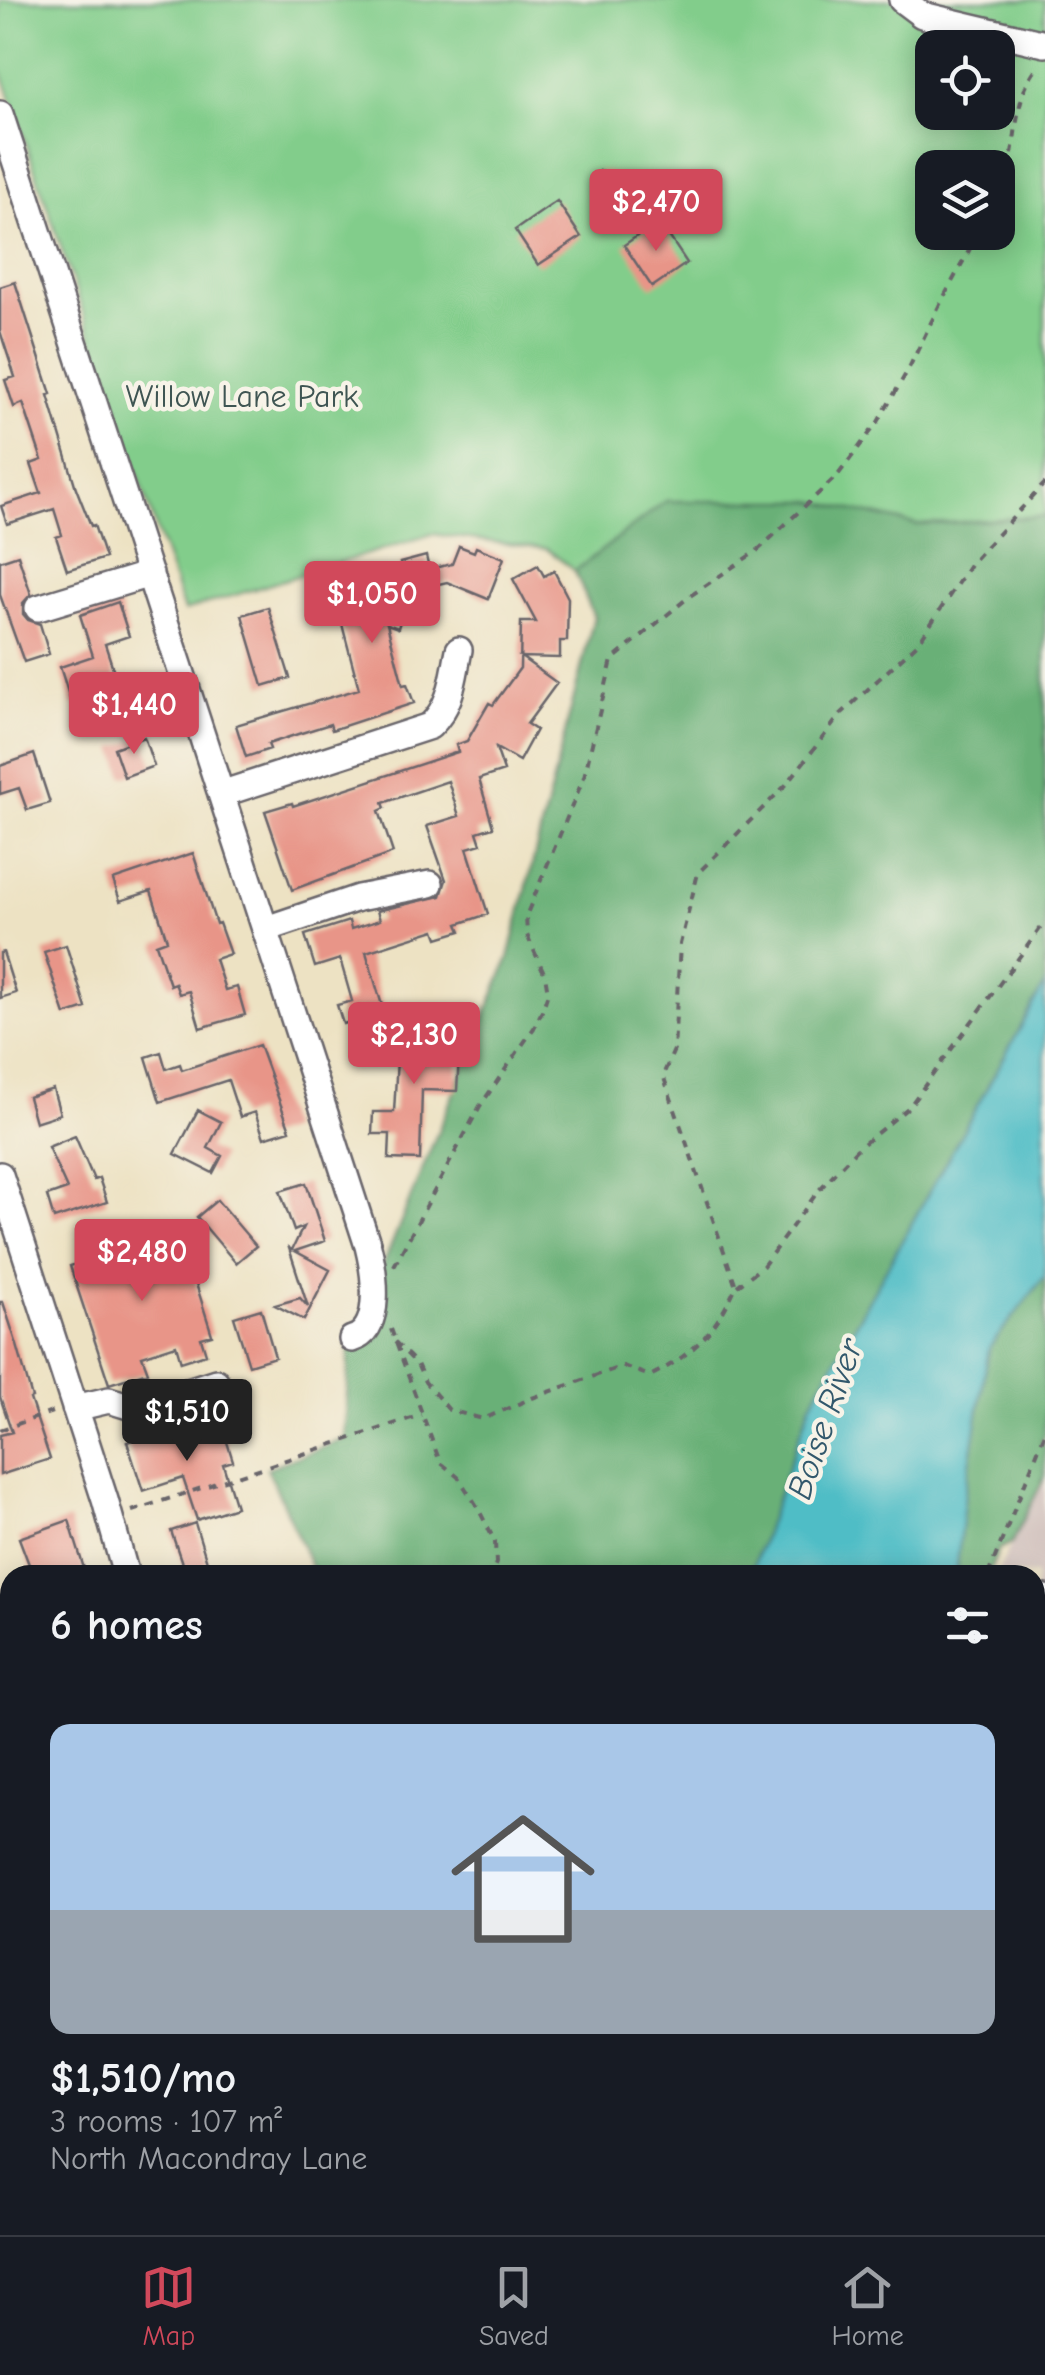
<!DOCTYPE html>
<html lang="en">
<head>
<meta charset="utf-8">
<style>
  body { margin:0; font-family:"Comic Neue",sans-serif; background:#20242c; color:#f1f3f6; height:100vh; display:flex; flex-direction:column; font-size:38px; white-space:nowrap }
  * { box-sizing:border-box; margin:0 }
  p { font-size:32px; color:#9ea1a6 }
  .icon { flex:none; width:55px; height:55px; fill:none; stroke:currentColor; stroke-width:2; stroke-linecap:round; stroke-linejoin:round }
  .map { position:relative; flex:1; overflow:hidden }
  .sheet { position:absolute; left:0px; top:1565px; width:1045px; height:670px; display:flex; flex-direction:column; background:#171b24; border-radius:30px 30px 0 0; box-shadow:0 5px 25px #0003 }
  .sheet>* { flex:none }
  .controls { position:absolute; left:915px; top:30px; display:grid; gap:20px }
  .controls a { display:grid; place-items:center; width:100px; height:100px; border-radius:20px; background:#171b24; box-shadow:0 5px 25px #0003; font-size:50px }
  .price { position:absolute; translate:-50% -85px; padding:0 22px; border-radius:10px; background:#d1495b; color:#fff; font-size:32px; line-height:65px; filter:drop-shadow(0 2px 5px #0008) }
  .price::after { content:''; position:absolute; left:50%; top:60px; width:30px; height:22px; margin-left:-15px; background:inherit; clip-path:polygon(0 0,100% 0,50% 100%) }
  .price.on { background:#222; color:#fff }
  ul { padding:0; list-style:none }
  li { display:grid; align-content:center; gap:20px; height:530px; padding:0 50px }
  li+li { border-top:2px solid #363941 }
  li span { display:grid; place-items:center; height:310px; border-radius:20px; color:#555 }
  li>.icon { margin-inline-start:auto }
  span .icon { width:180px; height:180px; fill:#fffc; stroke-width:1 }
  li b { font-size:42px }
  h2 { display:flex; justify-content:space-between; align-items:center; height:120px; padding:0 50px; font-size:42px }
  .menu { display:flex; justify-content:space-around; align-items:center; height:140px; border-top:2px solid #363941; background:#171b24; font-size:28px; color:#9ea1a6 }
  .menu a { display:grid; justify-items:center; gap:5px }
  .menu .on { color:#d1495b }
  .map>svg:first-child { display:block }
  .industrial { fill:#d0c0bc }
  .green { fill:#82cd8b; stroke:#527863; stroke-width:2.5; fill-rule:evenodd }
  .forest { fill:#69b077; stroke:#466959; stroke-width:2.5 }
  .water { fill:#4fbdc6; stroke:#387080; stroke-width:2.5 }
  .building { fill:#e89588 }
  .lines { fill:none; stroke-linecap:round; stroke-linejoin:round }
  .minor-casing { stroke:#69656b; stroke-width:30 }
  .path { stroke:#69656b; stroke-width:4; stroke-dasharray:8 8; stroke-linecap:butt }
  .minor { stroke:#fff; stroke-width:25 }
  .labels { text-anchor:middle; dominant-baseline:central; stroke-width:9; stroke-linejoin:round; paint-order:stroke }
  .park-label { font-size:32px; fill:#3f5553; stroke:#f7f3e8 }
  .water-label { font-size:35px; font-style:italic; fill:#32586c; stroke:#f7f3e8 }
</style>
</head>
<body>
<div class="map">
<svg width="1045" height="2235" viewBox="0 0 1045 2235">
  <rect width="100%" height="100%" fill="#f7f3e8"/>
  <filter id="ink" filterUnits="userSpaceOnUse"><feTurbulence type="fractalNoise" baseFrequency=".01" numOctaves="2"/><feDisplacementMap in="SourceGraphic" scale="20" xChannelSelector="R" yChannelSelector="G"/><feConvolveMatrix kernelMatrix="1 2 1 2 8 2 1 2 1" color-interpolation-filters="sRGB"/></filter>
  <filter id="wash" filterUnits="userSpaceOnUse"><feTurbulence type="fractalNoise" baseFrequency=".0048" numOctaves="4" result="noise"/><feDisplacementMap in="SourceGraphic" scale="40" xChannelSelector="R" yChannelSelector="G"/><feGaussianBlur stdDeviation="2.25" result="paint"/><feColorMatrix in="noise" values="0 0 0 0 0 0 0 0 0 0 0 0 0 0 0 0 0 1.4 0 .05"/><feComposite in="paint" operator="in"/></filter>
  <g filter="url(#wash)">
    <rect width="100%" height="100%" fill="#ede2c3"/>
    <path class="industrial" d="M 1045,1476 L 1045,1679 L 1035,1674 L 1035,1575 L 996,1575 Z"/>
    <path class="green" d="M 0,0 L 1045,0 L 1045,963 L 389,1269 L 509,958 L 594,617 L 575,571 L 547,549 L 432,534 L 184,611 L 0,67 ZM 932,48 L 998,48 L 998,112 L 932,112 ZM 932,168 L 998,168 L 998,232 L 932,232 Z"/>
    <path class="forest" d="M 666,501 L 813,501 L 918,525 L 1045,516 L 1045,984 L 811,1404 L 750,1575 L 315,1575 L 267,1468 L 345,1439 L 349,1348 L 509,958 L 594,617 L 575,571 Z
      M 1045,1276 L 1045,1433 L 1041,1443 L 1045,1446 L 1045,1476 L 1012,1543 L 999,1549 L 988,1575 L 956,1575 L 965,1493 L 989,1348 Z
      M 1035,1692 L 1045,1705 L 1045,2064 L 1038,2097 L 1035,2149 Z
      M 265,2225 L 661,2225 L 658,2235 L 268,2235 Z
      M 885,2225 L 1032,2225 L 1032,2235 L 884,2235 Z"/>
    <path class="water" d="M 1045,984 L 1045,1276 L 989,1348 L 965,1493 L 956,1575 L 750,1575 L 811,1404 Z
      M 661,2225 L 885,2225 L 884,2235 L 658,2235 Z"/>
    <g id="blocks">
      <path class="building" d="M 600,171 L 631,178 L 625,207 L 594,200 Z
        M 557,201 L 581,237 L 538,265 L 515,230 Z
        M 659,221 L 687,263 L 652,287 L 624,245 Z
        M 15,282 L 51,394 L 48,395 L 76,488 L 91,526 L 94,525 L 105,558 L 67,570 L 56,537 L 62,535 L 54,509 L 7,524 L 1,506 L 41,493 L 31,464 L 42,460 L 23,403 L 14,407 L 5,380 L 15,377 L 0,331 L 0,287 Z
        M 459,546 L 474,552 L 476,547 L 504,558 L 488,599 L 447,582 L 409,591 L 398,628 L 387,624 L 403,685 L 407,684 L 414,703 L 332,730 L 330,724 L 298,734 L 268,744 L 270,749 L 246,757 L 236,725 L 359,689 L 338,609 L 335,608 L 348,566 L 405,584 L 400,563 L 426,556 L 429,569 L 452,564 Z
        M 18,555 L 31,594 L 23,603 L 23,614 L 28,620 L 40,624 L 49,654 L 24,662 L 0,595 L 0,561 Z
        M 538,565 L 544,576 L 554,571 L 568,598 L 567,641 L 560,641 L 560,658 L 521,657 L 557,683 L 527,724 L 536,730 L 519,761 L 496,748 L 504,771 L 479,779 L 493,827 L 477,832 L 481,844 L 467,848 L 488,914 L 458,924 L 461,931 L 438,938 L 435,930 L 366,952 L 384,1012 L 343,1024 L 337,1005 L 352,1001 L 340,959 L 315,967 L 305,935 L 349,921 L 351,929 L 380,920 L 377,911 L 441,896 L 446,880 L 427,826 L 459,816 L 448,781 L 383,803 L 385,808 L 379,811 L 393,853 L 292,890 L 265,811 L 292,803 L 293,806 L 458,752 L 456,745 L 467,741 L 489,703 L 493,705 L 520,668 L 521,622 L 536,622 L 513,579 Z
        M 118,602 L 129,636 L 105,644 L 120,690 L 72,705 L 60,667 L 93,656 L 80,615 Z
        M 268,607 L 290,678 L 263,686 L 242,615 Z
        M 144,737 L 154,766 L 124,777 L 114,748 Z
        M 34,754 L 50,803 L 27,810 L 19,788 L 0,794 L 0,766 Z
        M 193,853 L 216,924 L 219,923 L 230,954 L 215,959 L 225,990 L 237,987 L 245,1015 L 200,1028 L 189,991 L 179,994 L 175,983 L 170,985 L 156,944 L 167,940 L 151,891 L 120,901 L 113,880 Z
        M 66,945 L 86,1008 L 65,1015 L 44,952 Z
        M 3,952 L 16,993 L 0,998 L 0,953 Z
        M 378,1035 L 460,1039 L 457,1091 L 422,1090 L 420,1160 L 389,1159 L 390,1134 L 372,1134 L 373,1112 L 394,1112 L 397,1059 L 377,1058 Z
        M 259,1045 L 290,1130 L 264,1138 L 255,1112 L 240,1117 L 228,1080 L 160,1102 L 146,1057 L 161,1052 L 166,1069 L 180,1064 L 182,1070 Z
        M 53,1089 L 60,1114 L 35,1122 L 28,1097 Z
        M 198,1110 L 221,1122 L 208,1148 L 222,1156 L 213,1173 L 175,1154 Z
        M 75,1136 L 94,1180 L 99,1178 L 107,1202 L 54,1219 L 47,1196 L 67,1189 L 48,1147 Z
        M 306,1183 L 325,1241 L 295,1251 L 330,1270 L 304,1320 L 275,1305 L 300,1298 L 308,1307 L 289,1248 L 292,1250 L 303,1227 L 294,1231 L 280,1191 Z
        M 217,1200 L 256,1246 L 236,1263 L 197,1217 Z
        M 178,1226 L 212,1335 L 201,1338 L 206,1354 L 181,1362 L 176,1345 L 142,1356 L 148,1372 L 109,1384 L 70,1266 L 137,1244 L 136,1240 Z
        M 0,1302 L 3,1302 L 17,1345 L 32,1398 L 30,1399 L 50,1459 L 0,1475 L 0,1435 L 12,1432 L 0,1397 Z
        M 261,1309 L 275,1357 L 249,1365 L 234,1317 Z
        M 204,1419 L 208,1431 L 222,1426 L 233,1461 L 223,1464 L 236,1507 L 197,1520 L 183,1478 L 143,1491 L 127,1442 L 174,1424 L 175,1428 Z
        M 69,1520 L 86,1575 L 33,1575 L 19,1538 Z
        M 195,1523 L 211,1575 L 186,1575 L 171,1531 Z"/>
    </g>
  </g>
  <g filter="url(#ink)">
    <use href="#blocks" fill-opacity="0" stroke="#69656b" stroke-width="2.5"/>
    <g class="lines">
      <defs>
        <path id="minor" d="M 902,0 L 922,15 L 1045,44
          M 0,114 L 368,1246 C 374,1270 384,1330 352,1339
          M 38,608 L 150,574
          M 221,794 L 430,726 C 452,705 453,679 459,650
          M 266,929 L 358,898 L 430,884
          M 0,1175 L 105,1500 L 126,1575
          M 75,1408 L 109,1400 L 135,1408 L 216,1382
          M 1035,1620 L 1045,1598
          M 1035,1664 L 1045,1669
          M 0,1869 L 10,1899
          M 0,1960 L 10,1957"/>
      </defs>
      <use href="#minor" class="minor-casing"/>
      <path class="path" d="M 998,200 C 1021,158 1008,100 1039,65
        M 394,1266 L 480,1106 L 534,1028 L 542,1011 L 548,993 L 545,975 L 527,935 L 526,916 L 584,777 L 612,660 L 690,596 L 758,550 L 838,475 L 878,422 L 908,370 L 939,306 L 979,232
        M 737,1286 L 763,1266 L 819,1190 L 856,1150 L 909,1107 L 1045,922
        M 391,1329 L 440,1462 L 458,1477 L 477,1506 L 495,1542 L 496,1563 L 491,1575
        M 395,1342 L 417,1364 L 425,1382 L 449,1410 L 483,1419 L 532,1398 L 623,1366 L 650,1376 C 693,1355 717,1330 736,1286 L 663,1075 L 674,1050 L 680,944 L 698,873 L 786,785 L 841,714 L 919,642 L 971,563 L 1045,483
        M 0,1430 L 52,1412
        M 132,1511 L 421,1415
        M 988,1575 L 1045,1433
        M 1035,1692 L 1045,1705
        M 1035,2146 L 1045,2064
        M 446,2235 L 446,2225
        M 1031,2235 L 1032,2225"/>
      <use href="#minor" class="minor"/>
    </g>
  </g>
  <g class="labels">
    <g class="park-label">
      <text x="242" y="396">Willow Lane Park</text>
    </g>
    <g class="water-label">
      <text transform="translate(825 1419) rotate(-71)">Boise River</text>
    </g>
  </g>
</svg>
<div class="controls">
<a><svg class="icon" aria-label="locate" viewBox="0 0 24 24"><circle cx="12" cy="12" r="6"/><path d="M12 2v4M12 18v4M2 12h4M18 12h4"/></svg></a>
<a><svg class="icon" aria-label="layers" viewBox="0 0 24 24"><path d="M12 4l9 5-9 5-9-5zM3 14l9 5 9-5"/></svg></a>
</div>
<b class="price" style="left:656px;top:254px">$2,470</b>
<b class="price" style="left:372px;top:646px">$1,050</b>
<b class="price" style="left:134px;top:757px">$1,440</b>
<b class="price" style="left:414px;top:1087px">$2,130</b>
<b class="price" style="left:142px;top:1304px">$2,480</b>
<b class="price on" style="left:187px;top:1464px">$1,510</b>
<section class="sheet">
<h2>6 homes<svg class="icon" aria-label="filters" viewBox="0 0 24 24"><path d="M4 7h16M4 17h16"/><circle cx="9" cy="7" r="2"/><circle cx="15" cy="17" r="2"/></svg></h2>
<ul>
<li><span style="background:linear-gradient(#a9c7e8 60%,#9aa5b1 0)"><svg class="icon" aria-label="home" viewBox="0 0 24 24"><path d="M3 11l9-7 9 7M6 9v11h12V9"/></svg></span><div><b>$1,510/mo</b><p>3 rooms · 107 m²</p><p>North Macondray Lane</p></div></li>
</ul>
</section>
</div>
<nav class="menu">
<a class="on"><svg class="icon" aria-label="map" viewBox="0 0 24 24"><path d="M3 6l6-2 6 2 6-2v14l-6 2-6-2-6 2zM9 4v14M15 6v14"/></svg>Map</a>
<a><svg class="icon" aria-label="saved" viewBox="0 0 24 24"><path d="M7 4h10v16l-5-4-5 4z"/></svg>Saved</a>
<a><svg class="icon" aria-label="home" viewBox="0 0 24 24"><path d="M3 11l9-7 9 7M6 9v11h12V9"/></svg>Home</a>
</nav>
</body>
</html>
